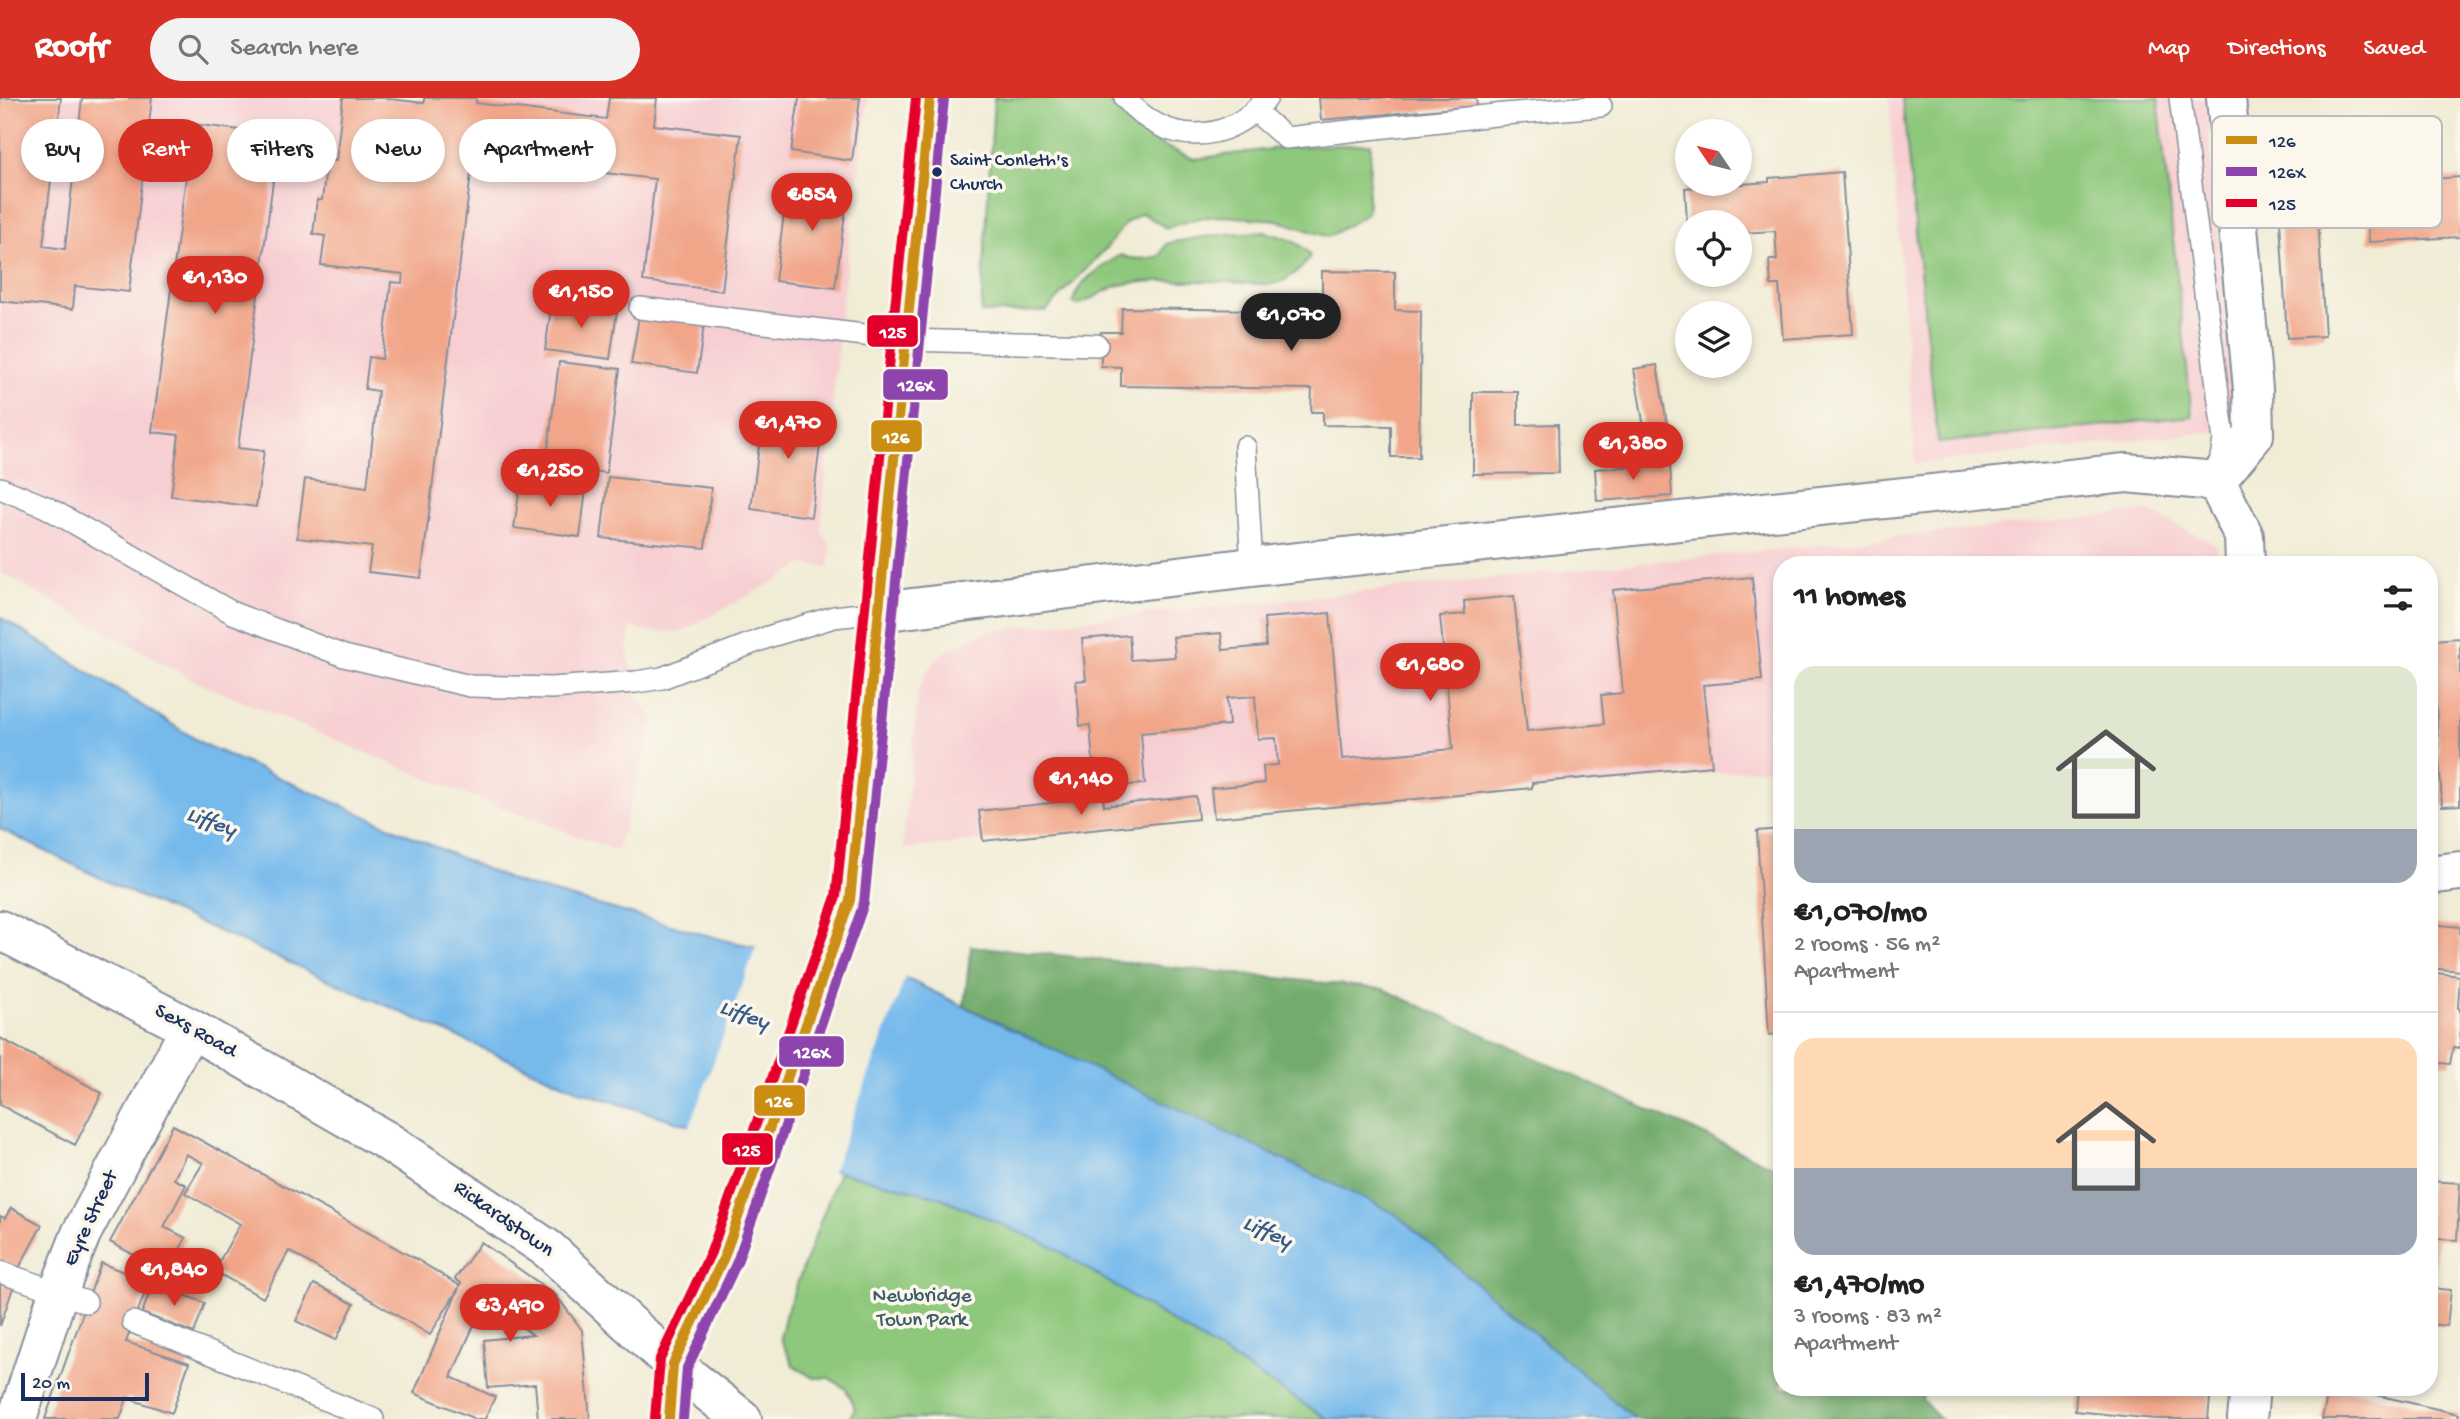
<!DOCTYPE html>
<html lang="en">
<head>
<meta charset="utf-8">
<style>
  body { margin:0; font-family:"Gochi Hand",sans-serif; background:#f2f2f2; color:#222; height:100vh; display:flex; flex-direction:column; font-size:26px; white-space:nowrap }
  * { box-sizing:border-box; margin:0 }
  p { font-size:23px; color:#767676 }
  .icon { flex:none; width:38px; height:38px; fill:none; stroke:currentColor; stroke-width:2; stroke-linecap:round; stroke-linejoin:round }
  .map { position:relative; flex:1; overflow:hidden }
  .panel { position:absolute; left:1773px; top:458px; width:665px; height:840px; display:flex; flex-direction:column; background:#fff; border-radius:28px; box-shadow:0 4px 10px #0003 }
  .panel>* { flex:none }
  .hud { position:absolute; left:21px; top:21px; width:665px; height:63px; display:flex; gap:14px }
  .needle { width:46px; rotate:305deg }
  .buttons { position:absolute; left:1675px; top:21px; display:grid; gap:14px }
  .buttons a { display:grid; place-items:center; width:77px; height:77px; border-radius:50%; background:#fff; box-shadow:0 4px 10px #0003; font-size:35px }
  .scale { position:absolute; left:21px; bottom:18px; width:128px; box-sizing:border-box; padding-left:7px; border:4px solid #1b2f5e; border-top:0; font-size:19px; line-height:24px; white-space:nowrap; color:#1b2f5e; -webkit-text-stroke:5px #fbf7ec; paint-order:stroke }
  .price { position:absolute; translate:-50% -60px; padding:0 16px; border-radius:24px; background:#d93025; color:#fff; font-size:23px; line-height:46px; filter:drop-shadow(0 2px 4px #0008) }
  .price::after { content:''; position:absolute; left:50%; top:42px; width:21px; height:16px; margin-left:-10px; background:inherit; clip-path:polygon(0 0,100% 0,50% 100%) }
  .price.selected { background:#222; color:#fff }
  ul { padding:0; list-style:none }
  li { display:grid; align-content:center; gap:14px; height:371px; padding:0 21px }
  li+li { border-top:2px solid #e0e0e0 }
  li span { display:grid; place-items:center; height:217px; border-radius:21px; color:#555 }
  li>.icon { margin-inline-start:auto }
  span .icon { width:126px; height:126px; fill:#fffc; stroke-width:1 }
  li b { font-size:30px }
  h2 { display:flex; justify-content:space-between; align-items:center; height:84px; padding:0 21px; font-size:30px }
  .tag { padding:0 24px; border-radius:32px; background:#fff; box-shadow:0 4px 10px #0003; font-size:24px; line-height:63px }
  .tag.selected { background:#d93025; color:#fff }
  header { display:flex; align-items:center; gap:42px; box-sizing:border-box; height:98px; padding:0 35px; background:#d93025; color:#fff }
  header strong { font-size:33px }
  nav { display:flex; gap:38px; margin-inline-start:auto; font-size:24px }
  .search { width:490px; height:63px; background:#f2f2f2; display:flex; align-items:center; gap:18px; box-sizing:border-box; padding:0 24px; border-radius:38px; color:#767676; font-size:26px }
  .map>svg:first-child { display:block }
  .built { fill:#f7cfd2 }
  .green { fill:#8ec87c; stroke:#547c6d; stroke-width:2 }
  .forest { fill:#72ac6c; stroke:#466e65; stroke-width:2 }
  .water { fill:#76baec; stroke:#4874a5; stroke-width:2 }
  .pier { fill:#f1ecd6 }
  .building { fill:#f1a689 }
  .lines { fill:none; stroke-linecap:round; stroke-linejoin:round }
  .lane-casing { stroke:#868e9a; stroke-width:24 }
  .street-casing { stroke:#868e9a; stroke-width:42 }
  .secondary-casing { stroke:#868e9a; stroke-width:42 }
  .lane { stroke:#fff; stroke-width:21 }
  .street { stroke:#fff; stroke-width:38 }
  .secondary { stroke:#fff; stroke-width:38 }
  .bus-1-casing { stroke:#fbf7ec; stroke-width:16 }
  .bus-2-casing { stroke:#fbf7ec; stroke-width:16 }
  .bus-3-casing { stroke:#fbf7ec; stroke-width:16 }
  .bus-1 { stroke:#cb8e13; stroke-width:10 }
  .bus-2 { stroke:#8e44ad; stroke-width:10 }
  .bus-3 { stroke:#e4002b; stroke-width:10 }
  .bus-dot { fill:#1b2f5e; stroke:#fbf7ec; stroke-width:2.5 }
  .labels { text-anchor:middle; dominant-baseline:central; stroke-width:7; stroke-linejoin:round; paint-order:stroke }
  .bus-label { font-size:19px; fill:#1b2f5e; stroke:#fbf7ec; text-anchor:start }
  .street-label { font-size:21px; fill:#1b2f5e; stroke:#fbf7ec }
  .park-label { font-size:21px; fill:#3e5d67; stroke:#fbf7ec }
  .water-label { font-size:23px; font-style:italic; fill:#365989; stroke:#fbf7ec }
  .key { fill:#fbf7ec; stroke:#b8bbc1; stroke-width:2 }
  .key-label { font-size:19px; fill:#1b2f5e }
  .line-badge { stroke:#fbf7ec; stroke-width:2.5 }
  .badge-label { font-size:19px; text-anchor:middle; font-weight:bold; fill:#fff }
</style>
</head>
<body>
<header>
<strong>Roofr</strong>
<div class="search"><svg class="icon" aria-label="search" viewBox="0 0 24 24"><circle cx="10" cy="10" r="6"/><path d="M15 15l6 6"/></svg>Search here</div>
<nav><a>Map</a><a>Directions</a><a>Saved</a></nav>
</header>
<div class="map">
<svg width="2460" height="1321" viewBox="0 0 2460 1321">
  <rect width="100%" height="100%" fill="#fbf7ec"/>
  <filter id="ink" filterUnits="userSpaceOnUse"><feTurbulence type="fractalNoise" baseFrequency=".0143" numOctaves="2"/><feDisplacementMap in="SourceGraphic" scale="14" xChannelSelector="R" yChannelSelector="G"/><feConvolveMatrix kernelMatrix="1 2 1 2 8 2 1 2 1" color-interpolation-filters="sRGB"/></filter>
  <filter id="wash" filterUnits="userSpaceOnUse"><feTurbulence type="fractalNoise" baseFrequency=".00686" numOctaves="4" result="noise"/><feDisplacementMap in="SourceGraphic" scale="28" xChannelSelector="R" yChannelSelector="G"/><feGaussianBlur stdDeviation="1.57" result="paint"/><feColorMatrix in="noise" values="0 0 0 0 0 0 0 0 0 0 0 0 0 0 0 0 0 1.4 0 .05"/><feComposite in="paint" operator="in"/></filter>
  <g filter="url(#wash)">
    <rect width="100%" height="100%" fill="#f1ecd6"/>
    <path class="built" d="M 0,0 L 868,0 L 843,195 L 821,432 L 831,449 L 829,469 L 802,466 L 779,481 L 681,534 L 646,533 L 630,529 L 628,559 L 636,584 L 637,600 L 654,623 L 617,753 L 455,692 L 195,583 L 0,474 Z
      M 1889,0 L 2206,0 L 2236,331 L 1915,366 Z
      M 2149,413 L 2217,447 L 2218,467 L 1782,467 L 1781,669 L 1198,721 L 903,751 L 918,593 L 927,574 L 942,555 L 988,532 Z"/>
    <path class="green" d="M 994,0 L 1109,0 L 1115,9 L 1140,34 L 1161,47 L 1194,61 L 1287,49 L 1371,46 L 1367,116 L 1328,139 L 1277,122 L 1221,118 L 1199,120 L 1166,130 L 1142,115 L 1126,125 L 1107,149 L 1046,213 L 981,215 Z
      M 1902,0 L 2158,0 L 2192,318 L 1938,345 Z
      M 1265,134 C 1283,139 1298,142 1310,157 C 1307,169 1285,184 1273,186 C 1259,187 1243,185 1229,184 C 1195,183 1159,181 1125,186 C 1107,188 1094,203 1076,207 L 1073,204 C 1077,183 1104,167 1121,157 C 1133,163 1147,161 1160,158 L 1166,146 C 1199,138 1231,135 1265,134 Z
      M 839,1074 L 940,1099 L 1051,1148 L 1328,1321 L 849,1321 L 855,1310 L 846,1291 L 829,1280 L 813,1280 L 793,1267 L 780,1240 L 786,1215 Z"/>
    <path class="forest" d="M 971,848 L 1383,891 L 1781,1072 L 1782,1290 L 1925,1290 L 1922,1302 L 1940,1321 L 1635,1321 L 1514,1218 L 1377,1107 L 964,908 Z"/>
    <path class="water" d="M 0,519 L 205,647 L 515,784 L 728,843 L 905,880 L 1394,1115 L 1635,1321 L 1328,1321 L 1051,1148 L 940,1099 L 839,1074 L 582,994 L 125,792 L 0,731 Z"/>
    <path class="pier" d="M 757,846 L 905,876 L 914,880 L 905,880 L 832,1075 L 689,1031 Z"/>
    <g id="blocks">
      <path class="building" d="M 0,0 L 61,0 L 43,148 L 65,151 L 82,0 L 152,0 L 129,194 L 75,188 L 73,211 L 0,203 Z
        M 343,0 L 383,0 L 424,5 L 424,0 L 476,0 L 476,5 L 606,21 L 609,0 L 657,0 L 654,27 L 741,37 L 722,193 L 643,183 L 655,81 L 473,59 L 421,480 L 368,474 L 372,449 L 297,440 L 305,381 L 367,389 L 378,293 L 365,291 L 369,259 L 382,261 L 391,184 L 402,185 L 403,176 L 321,167 L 325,138 L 313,136 L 317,102 L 322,102 L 327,62 L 336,63 Z
        M 799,0 L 860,0 L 852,63 L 791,54 Z
        M 1319,0 L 1476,0 L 1477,8 L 1321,22 Z
        M 193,26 L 263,35 L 260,58 L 276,60 L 238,350 L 264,353 L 256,409 L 171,398 L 179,337 L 152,334 Z
        M 2430,70 L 2431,81 L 2460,79 L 2460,139 L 2369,144 L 2367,115 L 2345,116 L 2342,75 Z
        M 1842,74 L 1853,236 L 1783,241 L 1779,187 L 1771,187 L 1769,162 L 1777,162 L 1775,133 L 1740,135 L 1740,124 L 1687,124 L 1685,90 L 1769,84 L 1769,80 Z
        M 789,79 L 849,87 L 835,190 L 775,183 Z
        M 2317,104 L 2325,238 L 2287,240 L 2279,106 Z
        M 1322,173 L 1395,174 L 1395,212 L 1421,213 L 1419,359 L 1391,359 L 1391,328 L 1323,327 L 1323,314 L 1311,314 L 1312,291 L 1121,288 L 1121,269 L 1101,268 L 1101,234 L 1121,234 L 1122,210 L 1322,213 Z
        M 552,204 L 617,213 L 610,261 L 545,252 Z
        M 639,218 L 704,227 L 697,275 L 631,266 Z
        M 559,264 L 620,271 L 606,375 L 546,367 Z
        M 1657,267 L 1670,344 L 1647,347 L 1634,271 Z
        M 1473,294 L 1518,294 L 1518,327 L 1558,326 L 1559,375 L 1473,376 Z
        M 764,308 L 824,315 L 811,419 L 751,411 Z
        M 1670,366 L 1672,398 L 1597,403 L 1595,371 Z
        M 608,379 L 711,390 L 705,450 L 601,440 Z
        M 521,382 L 586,391 L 580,439 L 514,430 Z
        M 1752,479 L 1762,582 L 1703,587 L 1712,668 L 1532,685 L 1532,690 L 1214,720 L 1211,690 L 1264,685 L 1263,668 L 1278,667 L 1276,640 L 1258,641 L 1255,598 L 1227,600 L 1229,627 L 1141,635 L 1145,686 L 1095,689 L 1090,627 L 1080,628 L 1076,583 L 1086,582 L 1082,541 L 1129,537 L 1131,562 L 1175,559 L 1173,539 L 1221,535 L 1223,552 L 1266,548 L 1264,520 L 1330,515 L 1342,661 L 1453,651 L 1440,518 L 1465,516 L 1464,503 L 1514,498 L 1527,633 L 1604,626 L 1601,597 L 1623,595 L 1613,492 Z
        M 2460,540 L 2460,707 L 2442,708 L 2432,542 Z
        M 1196,698 L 1198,721 L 983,743 L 979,713 L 1103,699 L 1104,708 Z
        M 1782,731 L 1782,936 L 1769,937 L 1757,733 Z
        M 2429,826 L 2460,829 L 2460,873 L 2429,870 Z
        M 2429,874 L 2460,878 L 2458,910 L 2460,911 L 2460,950 L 2453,949 L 2450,966 L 2429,964 Z
        M 0,940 L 102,995 L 75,1047 L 0,1007 Z
        M 173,1027 L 418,1162 L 460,1188 L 430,1237 L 289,1153 L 263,1200 L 214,1173 L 240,1126 L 185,1095 L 203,1065 L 186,1056 L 174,1081 L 186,1087 L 164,1129 L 186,1140 L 167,1175 L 110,1144 Z
        M 2429,1083 L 2460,1085 L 2457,1142 L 2437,1141 L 2434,1173 L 2429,1173 Z
        M 11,1110 L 42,1127 L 18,1172 L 0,1162 L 0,1118 L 5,1120 Z
        M 481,1144 L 556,1197 L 582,1232 L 590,1321 L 538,1321 L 535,1286 L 488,1290 L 484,1242 L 533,1237 L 485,1202 L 451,1279 L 495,1299 L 485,1321 L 475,1321 L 414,1295 L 461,1185 L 455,1181 Z
        M 101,1165 L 149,1184 L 126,1244 L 189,1265 L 172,1315 L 127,1300 L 120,1321 L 45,1321 Z
        M 153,1185 L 205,1205 L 194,1235 L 142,1215 Z
        M 0,1186 L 13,1190 L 0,1228 Z
        M 314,1186 L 354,1206 L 336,1242 L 296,1223 Z
        M 2429,1190 L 2451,1192 L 2447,1228 L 2429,1226 Z
        M 2077,1290 L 2211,1290 L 2208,1321 L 2155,1321 L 2075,1313 Z
        M 2329,1290 L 2346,1290 L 2459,1316 L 2458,1321 L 2322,1321 Z"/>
    </g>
  </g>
  <g filter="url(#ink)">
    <use href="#blocks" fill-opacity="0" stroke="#868e9a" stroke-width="2"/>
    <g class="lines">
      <defs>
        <path id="lane" d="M 1125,0 C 1166,48 1226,48 1267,0
          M 2180,0 L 2224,342 L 2219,371
          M 1255,13 L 1286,40 L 1504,16 L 1601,8
          M 640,210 L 906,242 L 1097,247
          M 1245,349 L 1252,469
          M 0,390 L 46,409 L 233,515 L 344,558 L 470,588 L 551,590 L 636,584 L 662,580 L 768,539 L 834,519 L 879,514
          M 0,1174 L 86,1204
          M 133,1224 L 373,1321"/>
        <path id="street" d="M 2216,383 L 2254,337 L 2253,291 L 2226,0
          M 879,514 L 1252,469 L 2126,375 L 2216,383 L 2244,438 L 2245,467
          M 2429,777 L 2460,773
          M 2247,1321 L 2250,1290"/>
        <path id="secondary" d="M 0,832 L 190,930 L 387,1043 L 548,1151 L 673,1266 L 742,1321
          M 17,1321 L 58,1195 L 81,1136 L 190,930
          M 669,1321 L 673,1266 L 724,1159 L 850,802 L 930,0"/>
      </defs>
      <use href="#lane" class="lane-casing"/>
      <use href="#street" class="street-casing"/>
      <use href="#secondary" class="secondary-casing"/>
      <use href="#lane" class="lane"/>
      <use href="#street" class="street"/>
      <use href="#secondary" class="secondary"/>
      <defs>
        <path id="bus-1" d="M 669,1321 L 673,1266 L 724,1159 L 850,802 L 930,0"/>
        <path id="bus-2" d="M 683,1321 L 687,1270 L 737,1164 L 864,805 L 944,1"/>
        <path id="bus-3" d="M 655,1320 L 660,1261 L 711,1154 L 836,799 L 916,0"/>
      </defs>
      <use href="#bus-1" class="bus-1-casing"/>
      <use href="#bus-2" class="bus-2-casing"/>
      <use href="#bus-3" class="bus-3-casing"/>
      <use href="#bus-1" class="bus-1"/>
      <use href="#bus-2" class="bus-2"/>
      <use href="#bus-3" class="bus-3"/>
    </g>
  </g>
  <circle class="bus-dot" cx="937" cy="74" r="6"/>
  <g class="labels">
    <g class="bus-label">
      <text x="950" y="63">Saint Conleth's<tspan x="950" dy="24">Church</tspan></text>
    </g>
    <g class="street-label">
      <text transform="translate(195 934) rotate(29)">Sexs Road</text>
      <text transform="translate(92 1121) rotate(-65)">Eyre Street</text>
      <text transform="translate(503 1122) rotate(35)">Rickardstown</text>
    </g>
    <g class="park-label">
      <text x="922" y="1199">Newbridge<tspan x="922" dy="24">Town Park</tspan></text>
    </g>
    <g class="water-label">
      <text transform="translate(211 725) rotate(20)">Liffey</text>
      <text transform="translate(744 918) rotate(20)">Liffey</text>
      <text transform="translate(1267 1135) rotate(24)">Liffey</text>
    </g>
  </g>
  <rect x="2212" y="18" width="230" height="112" rx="10" class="key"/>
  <rect x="2226" y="38" width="31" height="8" fill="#cb8e13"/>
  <rect x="2226" y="69" width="31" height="9" fill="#8e44ad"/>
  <rect x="2226" y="101" width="31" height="8" fill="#e4002b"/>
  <g class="key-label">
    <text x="2269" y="49">126</text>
    <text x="2269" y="80">126X</text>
    <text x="2269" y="112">125</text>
  </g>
  <g class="line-badge">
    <rect x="866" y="216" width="53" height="34" rx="7" fill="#e4002b"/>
    <rect x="882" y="270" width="67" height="33" rx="7" fill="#8e44ad"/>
    <rect x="870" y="321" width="53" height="34" rx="7" fill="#cb8e13"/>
    <rect x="778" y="937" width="67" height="33" rx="7" fill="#8e44ad"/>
    <rect x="753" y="986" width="53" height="33" rx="7" fill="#cb8e13"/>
    <rect x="721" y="1034" width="53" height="34" rx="7" fill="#e4002b"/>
  </g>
  <g class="badge-label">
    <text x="893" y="240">125</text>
    <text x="916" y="293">126X</text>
    <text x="896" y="345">126</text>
    <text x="812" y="960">126X</text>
    <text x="779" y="1009">126</text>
    <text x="747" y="1058">125</text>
  </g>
</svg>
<div class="buttons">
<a><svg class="needle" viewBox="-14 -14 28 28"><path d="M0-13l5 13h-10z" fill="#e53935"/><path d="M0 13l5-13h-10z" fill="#767676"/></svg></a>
<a><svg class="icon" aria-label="locate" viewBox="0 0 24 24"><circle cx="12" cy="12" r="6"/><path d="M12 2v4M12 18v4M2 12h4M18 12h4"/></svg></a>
<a><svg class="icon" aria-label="layers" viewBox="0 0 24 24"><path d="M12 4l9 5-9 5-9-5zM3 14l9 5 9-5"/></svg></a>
</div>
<div class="scale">20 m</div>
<b class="price" style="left:812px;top:135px">€854</b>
<b class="price" style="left:215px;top:218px">€1,130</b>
<b class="price" style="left:581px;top:232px">€1,150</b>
<b class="price selected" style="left:1291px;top:255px">€1,070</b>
<b class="price" style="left:788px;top:363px">€1,470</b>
<b class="price" style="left:1633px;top:384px">€1,380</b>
<b class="price" style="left:550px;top:411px">€1,250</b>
<b class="price" style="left:1430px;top:605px">€1,680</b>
<b class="price" style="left:1081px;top:719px">€1,140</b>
<b class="price" style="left:174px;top:1210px">€1,840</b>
<b class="price" style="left:510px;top:1246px">€3,490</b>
<div class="hud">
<a class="tag">Buy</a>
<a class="tag selected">Rent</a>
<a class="tag">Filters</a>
<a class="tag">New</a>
<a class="tag">Apartment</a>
</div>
<section class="panel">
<h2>11 homes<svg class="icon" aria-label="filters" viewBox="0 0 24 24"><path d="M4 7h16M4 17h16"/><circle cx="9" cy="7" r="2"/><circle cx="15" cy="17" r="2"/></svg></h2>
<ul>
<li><span style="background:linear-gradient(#dfe7d0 75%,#9aa5b1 0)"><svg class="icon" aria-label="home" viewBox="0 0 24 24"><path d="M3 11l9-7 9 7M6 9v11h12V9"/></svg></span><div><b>€1,070/mo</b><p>2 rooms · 56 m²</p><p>Apartment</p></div></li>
<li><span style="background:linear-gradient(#ffd9b3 60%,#9aa5b1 0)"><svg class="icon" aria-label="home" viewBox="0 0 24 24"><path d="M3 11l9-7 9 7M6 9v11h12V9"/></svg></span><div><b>€1,470/mo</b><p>3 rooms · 83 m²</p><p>Apartment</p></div></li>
</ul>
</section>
</div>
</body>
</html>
